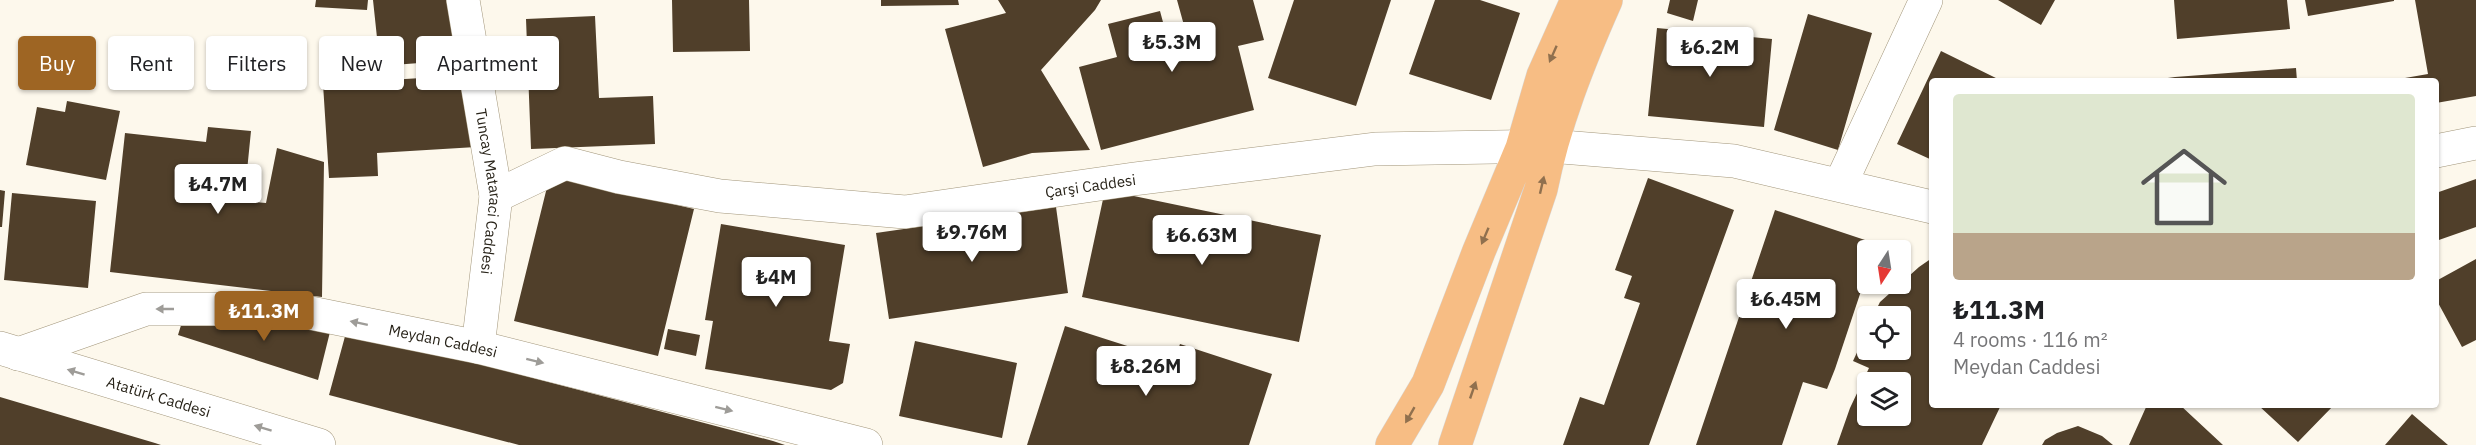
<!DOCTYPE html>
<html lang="en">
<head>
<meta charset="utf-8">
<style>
  body { margin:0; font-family:"IBM Plex Sans",sans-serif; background:#f2f2f2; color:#202124; height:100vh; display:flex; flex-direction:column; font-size:22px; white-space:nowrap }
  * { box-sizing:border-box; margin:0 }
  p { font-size:20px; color:#757577 }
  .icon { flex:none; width:33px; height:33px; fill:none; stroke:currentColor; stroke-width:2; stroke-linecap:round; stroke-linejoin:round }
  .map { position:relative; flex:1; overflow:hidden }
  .panel { position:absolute; left:1929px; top:78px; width:510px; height:330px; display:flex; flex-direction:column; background:#fff; border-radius:6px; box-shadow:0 2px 4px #0004 }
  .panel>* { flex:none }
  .guide { position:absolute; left:18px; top:36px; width:570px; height:54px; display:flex; gap:12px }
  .needle { width:39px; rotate:192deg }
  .fabs { position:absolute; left:1857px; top:240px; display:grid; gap:12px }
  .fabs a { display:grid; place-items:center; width:54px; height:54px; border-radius:6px; background:#fff; box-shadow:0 2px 4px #0004; font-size:30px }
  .price { position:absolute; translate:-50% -51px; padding:0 14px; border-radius:6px; background:#fff; color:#222; font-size:20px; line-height:39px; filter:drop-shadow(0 2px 3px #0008) }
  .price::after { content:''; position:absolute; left:50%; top:36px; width:18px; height:14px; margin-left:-9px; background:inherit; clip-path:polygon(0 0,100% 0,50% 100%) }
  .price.selected { background:#9e6523; color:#fff }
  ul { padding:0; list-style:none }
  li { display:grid; align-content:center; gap:12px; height:318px; padding:0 24px }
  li+li { border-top:2px solid #e0e0e0 }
  li span { display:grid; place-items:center; height:186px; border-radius:6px; color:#555 }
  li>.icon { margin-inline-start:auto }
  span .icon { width:108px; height:108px; fill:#fffc; stroke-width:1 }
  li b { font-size:26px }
  .pill { padding:0 21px; border-radius:6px; background:#fff; box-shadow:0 2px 4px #0004; font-size:21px; line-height:54px }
  .pill.selected { background:#9e6523; color:#fff }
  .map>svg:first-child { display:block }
  .building { fill:#503f2a; fill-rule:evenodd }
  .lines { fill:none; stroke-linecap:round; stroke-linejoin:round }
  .minor-casing { stroke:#a2967b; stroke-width:34 }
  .tertiary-casing { stroke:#a2967b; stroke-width:34 }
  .primary-casing { stroke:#d8d7d6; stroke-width:34 }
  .minor { stroke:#fff; stroke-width:33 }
  .tertiary { stroke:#fff; stroke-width:33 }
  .primary { stroke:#f7bd84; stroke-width:33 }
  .oneway { fill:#90704e }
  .oneway2 { fill:#9e9c98 }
  .labels { text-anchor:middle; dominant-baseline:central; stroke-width:6; stroke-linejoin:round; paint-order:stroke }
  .street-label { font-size:15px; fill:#282319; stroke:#fdf8ec }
</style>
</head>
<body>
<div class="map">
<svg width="2476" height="445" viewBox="0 0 2476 445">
  <rect width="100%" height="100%" fill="#fdf8ec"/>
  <path class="building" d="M 316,0 L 368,0 L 367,10 L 315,7 Z
    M 373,0 L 453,0 L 459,60 L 380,66 Z
    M 672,0 L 749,0 L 750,51 L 673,52 Z
    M 881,0 L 958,0 L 959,5 L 881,6 Z
    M 998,0 L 1101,0 L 1095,10 L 1041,70 L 1090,150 L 1032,153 L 983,167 L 945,29 L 1006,13 Z
    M 1177,0 L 1253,0 L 1264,40 L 1238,46 L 1254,110 L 1101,150 L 1079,67 L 1117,57 L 1108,24 L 1160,11 L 1174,63 L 1193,58 Z
    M 1294,0 L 1391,0 L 1356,106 L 1268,78 Z
    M 1435,0 L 1480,0 L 1520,13 L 1491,100 L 1409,74 Z
    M 1670,0 L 1698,0 L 1693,21 L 1667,13 Z
    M 1998,0 L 2055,0 L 2041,25 Z
    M 2174,0 L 2287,0 L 2290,29 L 2177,39 Z
    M 2305,0 L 2394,0 L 2394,1 L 2308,16 Z
    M 2415,0 L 2476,0 L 2476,96 L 2436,103 L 2436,81 L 2406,81 L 2405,78 L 2428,74 Z
    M 1808,14 L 1872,33 L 1838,150 L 1774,130 Z
    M 595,16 L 599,98 L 653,96 L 655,144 L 531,149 L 526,19 Z
    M 1657,28 L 1772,39 L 1764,127 L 1648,116 Z
    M 1941,51 L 2002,81 L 1932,81 L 1932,160 L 1897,144 Z
    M 2296,68 L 2297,81 L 2146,81 L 2175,77 Z
    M 471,75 L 476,147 L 377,153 L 378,176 L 329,178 L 323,84 Z
    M 67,101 L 120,111 L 106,180 L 26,165 L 37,107 L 65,112 Z
    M 208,127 L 251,131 L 244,201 L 266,203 L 277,148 L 324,162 L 322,297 L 110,272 L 125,133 L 206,142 Z
    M 550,175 L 694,209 L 658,356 L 514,321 Z
    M 1648,178 L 1734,210 L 1649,445 L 1563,445 L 1580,397 L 1604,405 L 1640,303 L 1624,298 L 1632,276 L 1615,270 Z
    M 2476,179 L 2476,227 L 2436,241 L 2436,193 Z
    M 0,190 L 5,191 L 2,227 L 0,227 Z
    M 1105,190 L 1321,235 L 1299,342 L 1082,297 Z
    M 12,193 L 96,201 L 88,288 L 4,280 Z
    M 1056,207 L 1068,293 L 889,319 L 876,233 Z
    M 1775,210 L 1877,244 L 1874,250 L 1868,250 L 1868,270 L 1835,369 L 1827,389 L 1803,382 L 1782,445 L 1696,445 Z
    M 721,224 L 845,245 L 829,341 L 850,344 L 843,383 L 831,390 L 705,369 L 713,321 L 705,320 Z
    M 1932,258 L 1932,405 L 2001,405 L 1982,445 L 1837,445 L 1850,408 L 1869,368 L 1853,361 L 1868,329 L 1868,350 L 1900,350 L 1900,316 L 1873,316 L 1880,302 L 1919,267 ZM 1868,382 L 1900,382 L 1900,416 L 1868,416 Z
    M 2476,259 L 2476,340 L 2462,347 L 2436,299 L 2436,281 Z
    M 201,317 L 331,328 L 318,380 L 178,335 L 182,322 Z
    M 1065,326 L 1174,361 L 1180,344 L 1272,374 L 1249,445 L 1027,445 Z
    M 347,329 L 773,441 L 785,445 L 519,445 L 329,395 Z
    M 668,329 L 700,335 L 696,356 L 664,349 Z
    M 915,341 L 1017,363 L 1002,438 L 899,416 Z
    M 0,397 L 155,443 L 161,445 L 0,445 Z
    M 2147,405 L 2180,405 L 2223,445 L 2129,445 Z
    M 2258,405 L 2334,405 L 2298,442 Z
    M 2412,414 L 2448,445 L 2385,445 Z
    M 2078,426 L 2102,436 L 2113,445 L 2042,445 L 2045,440 L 2057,433 Z"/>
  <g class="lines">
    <defs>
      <g id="minor">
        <path id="s1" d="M 463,0 L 496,196 L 478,347"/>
        <path d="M 2436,151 L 2476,143"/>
        <path d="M 1840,185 L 1926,0"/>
        <path id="s2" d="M 496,196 L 565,163 L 619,177 L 720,196 L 905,212 L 1134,179 L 1375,149 L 1550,146 L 1734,161 L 1932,207"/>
        <path id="s3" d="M 18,354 L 146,309 L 291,309 L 478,347 L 866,445"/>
      </g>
      <g id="tertiary">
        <path id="s4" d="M 0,348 L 319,445"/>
      </g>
      <path id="primary" d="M 1392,445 L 1428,384 L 1479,251 L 1522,148 L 1543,76 L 1577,0
        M 1455,445 L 1541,189 C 1554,124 1579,61 1606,0"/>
    </defs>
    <use href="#minor" class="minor-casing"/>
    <use href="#tertiary" class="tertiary-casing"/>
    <use href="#primary" class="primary-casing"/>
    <use href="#minor" class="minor"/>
    <use href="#tertiary" class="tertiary"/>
    <use href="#primary" class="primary"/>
  </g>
  <defs><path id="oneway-solid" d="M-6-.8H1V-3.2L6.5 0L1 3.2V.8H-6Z" transform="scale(1.5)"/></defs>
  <g class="oneway">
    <use href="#oneway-solid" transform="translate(1553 54) rotate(114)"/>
    <use href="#oneway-solid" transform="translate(1542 185) rotate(-77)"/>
    <use href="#oneway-solid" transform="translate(1485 236) rotate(113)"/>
    <use href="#oneway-solid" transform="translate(1473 390) rotate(-71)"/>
    <use href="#oneway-solid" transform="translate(1410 415) rotate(120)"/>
  </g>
  <g class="oneway2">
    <use href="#oneway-solid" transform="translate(165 309) rotate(180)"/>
    <use href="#oneway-solid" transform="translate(359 323) rotate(-168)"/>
    <use href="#oneway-solid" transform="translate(535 361) rotate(14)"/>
    <use href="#oneway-solid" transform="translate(76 372) rotate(-163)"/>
    <use href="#oneway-solid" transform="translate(724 409) rotate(14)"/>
    <use href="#oneway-solid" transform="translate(263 428) rotate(-163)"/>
  </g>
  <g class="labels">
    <g class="street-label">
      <text stroke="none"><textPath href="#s2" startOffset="608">Çarşi Caddesi</textPath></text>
      <text stroke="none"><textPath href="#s1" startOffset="194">Tuncay Mataraci Caddesi</textPath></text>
      <text stroke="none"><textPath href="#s3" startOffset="436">Meydan Caddesi</textPath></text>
      <text stroke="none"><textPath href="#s4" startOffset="166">Atatürk Caddesi</textPath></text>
    </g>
  </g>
</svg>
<div class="fabs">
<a><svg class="needle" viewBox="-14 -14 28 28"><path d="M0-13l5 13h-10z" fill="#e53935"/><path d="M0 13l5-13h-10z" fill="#757577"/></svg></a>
<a><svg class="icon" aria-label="locate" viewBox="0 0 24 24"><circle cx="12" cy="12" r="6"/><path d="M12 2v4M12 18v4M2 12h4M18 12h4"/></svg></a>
<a><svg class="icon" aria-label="layers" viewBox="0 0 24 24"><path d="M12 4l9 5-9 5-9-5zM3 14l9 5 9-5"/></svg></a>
</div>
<b class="price" style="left:1172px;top:73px">₺5.3M</b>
<b class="price" style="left:1710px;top:78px">₺6.2M</b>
<b class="price" style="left:218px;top:215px">₺4.7M</b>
<b class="price" style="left:972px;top:263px">₺9.76M</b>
<b class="price" style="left:1202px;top:266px">₺6.63M</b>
<b class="price" style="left:776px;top:308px">₺4M</b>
<b class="price" style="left:1786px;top:330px">₺6.45M</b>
<b class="price selected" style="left:264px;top:342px">₺11.3M</b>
<b class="price" style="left:1146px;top:397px">₺8.26M</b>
<div class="guide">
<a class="pill selected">Buy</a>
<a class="pill">Rent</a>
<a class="pill">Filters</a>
<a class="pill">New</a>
<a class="pill">Apartment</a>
</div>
<section class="panel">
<ul>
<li><span style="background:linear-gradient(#dfe7d0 75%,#b9a48a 0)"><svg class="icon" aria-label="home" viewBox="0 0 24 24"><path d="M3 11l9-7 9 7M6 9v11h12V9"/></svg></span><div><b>₺11.3M</b><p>4 rooms · 116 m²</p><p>Meydan Caddesi</p></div></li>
</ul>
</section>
</div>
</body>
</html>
